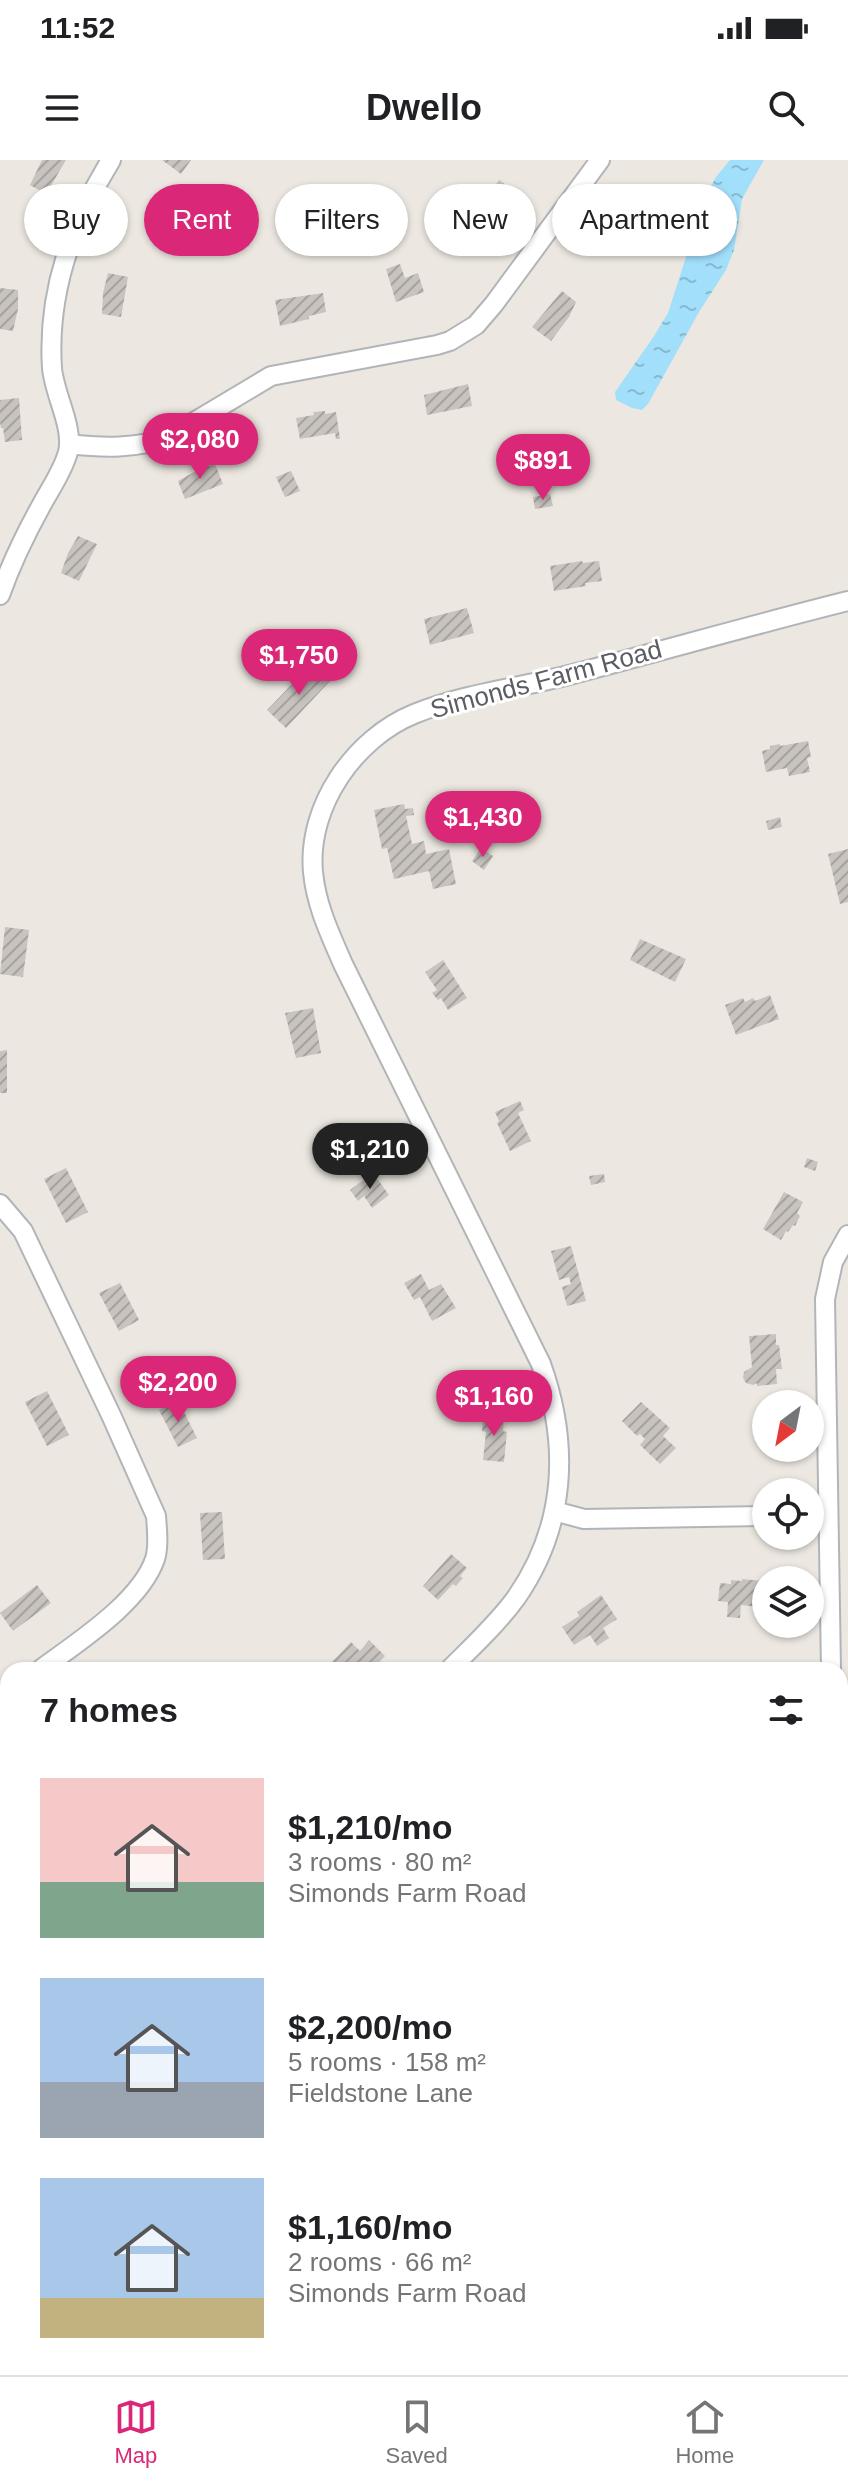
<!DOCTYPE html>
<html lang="en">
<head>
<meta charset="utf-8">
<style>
  body { margin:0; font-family:Arial,sans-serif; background:#f6f6f6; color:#202124; height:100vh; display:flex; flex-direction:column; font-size:30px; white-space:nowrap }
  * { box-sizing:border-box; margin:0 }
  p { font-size:26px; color:#757577 }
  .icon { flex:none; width:44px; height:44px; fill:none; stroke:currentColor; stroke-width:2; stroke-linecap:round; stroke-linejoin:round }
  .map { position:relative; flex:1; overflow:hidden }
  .sheet { position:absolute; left:0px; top:1502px; width:848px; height:714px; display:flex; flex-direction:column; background:#fff; border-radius:24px 24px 0 0; box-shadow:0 2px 6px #0004 }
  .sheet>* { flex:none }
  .top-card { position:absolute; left:24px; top:24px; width:800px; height:72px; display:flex; gap:16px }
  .needle { width:52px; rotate:212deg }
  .controls { position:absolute; left:752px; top:1230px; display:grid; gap:16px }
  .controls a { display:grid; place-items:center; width:72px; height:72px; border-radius:50%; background:#fff; box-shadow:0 2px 6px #0004; font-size:40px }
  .price { position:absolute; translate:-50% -68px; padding:0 18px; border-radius:28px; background:#db2777; color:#fff; font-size:26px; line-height:52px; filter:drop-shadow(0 2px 4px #0008) }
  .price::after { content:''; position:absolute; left:50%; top:48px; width:24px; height:18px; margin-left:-12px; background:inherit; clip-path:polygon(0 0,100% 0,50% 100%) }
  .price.current { background:#222; color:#fff }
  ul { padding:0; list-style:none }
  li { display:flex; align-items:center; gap:24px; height:200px; padding:0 40px }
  li span { display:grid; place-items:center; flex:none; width:224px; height:160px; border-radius:0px; color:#555 }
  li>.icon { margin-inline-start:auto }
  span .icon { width:96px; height:96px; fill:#fffc; stroke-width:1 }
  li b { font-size:34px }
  h2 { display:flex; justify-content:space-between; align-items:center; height:96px; padding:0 40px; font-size:34px }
  .chip { padding:0 28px; border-radius:36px; background:#fff; box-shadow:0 2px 6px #0004; font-size:28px; line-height:72px }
  .chip.current { background:#db2777; color:#fff }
  .status { display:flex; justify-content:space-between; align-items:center; height:56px; padding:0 40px; background:#fff; direction:ltr }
  .status svg { height:22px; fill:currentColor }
  header { display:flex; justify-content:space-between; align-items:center; height:104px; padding:0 40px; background:#fff; font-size:36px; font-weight:700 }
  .dock { display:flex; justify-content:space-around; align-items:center; height:112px; border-top:2px solid #e0e0e0; background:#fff; font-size:22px; color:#757577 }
  .dock a { display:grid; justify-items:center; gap:4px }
  .dock .current { color:#db2777 }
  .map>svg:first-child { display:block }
  .water { fill:url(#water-ripples) }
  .building { fill:url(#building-hatch) }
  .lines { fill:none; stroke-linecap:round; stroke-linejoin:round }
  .minor-casing { stroke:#b2b5b8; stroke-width:22 }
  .minor { stroke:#fff; stroke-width:18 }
  .labels { text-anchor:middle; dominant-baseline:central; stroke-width:6; stroke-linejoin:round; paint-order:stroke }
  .street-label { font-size:26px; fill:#5a5e62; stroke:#fff }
</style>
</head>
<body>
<div class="status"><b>11:52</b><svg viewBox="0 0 49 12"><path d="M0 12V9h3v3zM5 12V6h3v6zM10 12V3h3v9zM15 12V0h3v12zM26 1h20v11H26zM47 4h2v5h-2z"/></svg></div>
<header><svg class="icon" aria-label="menu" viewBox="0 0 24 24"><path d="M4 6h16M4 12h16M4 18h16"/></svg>Dwello<svg class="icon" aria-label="search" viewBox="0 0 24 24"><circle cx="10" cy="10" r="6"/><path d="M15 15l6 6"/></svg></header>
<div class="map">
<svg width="848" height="2215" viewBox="0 0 848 2215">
  <defs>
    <pattern id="water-ripples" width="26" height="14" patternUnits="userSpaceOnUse" patternTransform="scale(2)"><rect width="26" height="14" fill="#a2dffb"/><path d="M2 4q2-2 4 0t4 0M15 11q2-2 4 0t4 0" fill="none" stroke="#87b8cf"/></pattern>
    <pattern id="building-hatch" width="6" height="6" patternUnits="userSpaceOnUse" patternTransform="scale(2)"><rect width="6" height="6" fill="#c8c3bf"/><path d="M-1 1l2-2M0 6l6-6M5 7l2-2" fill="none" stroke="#a5a29f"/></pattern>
  </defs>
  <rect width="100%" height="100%" fill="#ece8e1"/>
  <path class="water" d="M 730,0 L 764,0 L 742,39 L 734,90 L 726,110 L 699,152 L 648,244 L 642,250 L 632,248 L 616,240 L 615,232 L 654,176 L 668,153 L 706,35 L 716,17 Z"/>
  <path class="building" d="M 42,0 L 66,0 L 46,34 L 30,25 Z
    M 162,0 L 191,0 L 181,14 Z
    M 499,20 L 518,34 L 507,51 L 502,56 L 500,55 L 488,71 L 472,58 Z
    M 630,33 L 648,47 L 620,84 L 603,71 L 615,56 L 613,55 L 617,48 Z
    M 400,104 L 405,118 L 418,113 L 424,132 L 396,142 L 386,109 Z
    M 108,113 L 128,117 L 121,157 L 102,154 L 103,133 Z
    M 0,128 L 18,130 L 18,149 L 13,171 L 0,169 Z
    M 562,131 L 576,142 L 569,157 L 551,181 L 532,167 Z
    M 323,133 L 326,152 L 309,156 L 309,159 L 280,166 L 275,140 Z
    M 468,224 L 472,246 L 427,255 L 424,235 Z
    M 19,238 L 22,280 L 5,282 L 3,268 L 1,268 L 0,262 L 0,240 Z
    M 325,251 L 325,254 L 336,252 L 340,279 L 336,279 L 335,273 L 300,279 L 296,258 L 314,255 L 313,252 Z
    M 215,304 L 223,324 L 185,339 L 178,321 L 196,311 Z
    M 291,311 L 300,331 L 285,337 L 276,317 Z
    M 550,334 L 553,346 L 535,349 L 533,337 Z
    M 78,376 L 97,384 L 79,421 L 61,413 L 68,393 Z
    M 582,401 L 583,403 L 599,401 L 602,421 L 585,423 L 586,426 L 554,431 L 550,406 Z
    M 467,448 L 474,473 L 430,485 L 424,459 Z
    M 318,506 L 332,519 L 286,568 L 267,550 L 295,521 L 299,525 Z
    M 808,581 L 811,597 L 807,598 L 810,612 L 789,616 L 787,608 L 766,612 L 762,591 L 770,589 L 770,586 L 780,584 L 780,586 Z
    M 404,644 L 405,649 L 413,648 L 414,655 L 406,656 L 412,684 L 424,681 L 426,694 L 449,689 L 456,724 L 433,729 L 429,711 L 394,719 L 387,688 L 382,689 L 374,650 Z
    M 780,657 L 782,667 L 768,670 L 766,661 Z
    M 481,688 L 493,696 L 484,710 L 472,701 Z
    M 848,689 L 848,742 L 840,744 L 828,694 Z
    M 5,767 L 29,770 L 23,817 L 0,814 Z
    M 640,779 L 686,799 L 675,822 L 630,800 Z
    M 443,800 L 467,838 L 448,850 L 441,838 L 438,840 L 432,833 L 437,830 L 425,812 Z
    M 770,835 L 779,859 L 736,875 L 725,845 L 743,838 L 745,842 L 753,838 L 755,841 Z
    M 313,848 L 321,893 L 296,898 L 285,853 Z
    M 7,890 L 7,933 L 0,933 L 0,891 Z
    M 520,941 L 524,950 L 518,953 L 531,981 L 510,991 L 497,963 L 499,961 L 495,952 Z
    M 807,998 L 818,1002 L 815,1011 L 804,1007 Z
    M 66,1008 L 88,1052 L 66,1063 L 44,1019 Z
    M 373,1013 L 389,1035 L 372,1048 L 364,1036 L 358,1041 L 350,1030 Z
    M 604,1014 L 605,1022 L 591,1025 L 589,1016 Z
    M 784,1032 L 803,1042 L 797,1053 L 800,1056 L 795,1066 L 793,1065 L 788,1072 L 786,1071 L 781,1080 L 763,1069 Z
    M 571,1086 L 586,1141 L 567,1146 L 562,1127 L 571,1124 L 569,1117 L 559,1120 L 551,1091 Z
    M 421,1114 L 429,1130 L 441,1124 L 456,1148 L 432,1161 L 420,1137 L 414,1140 L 404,1123 Z
    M 120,1123 L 139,1160 L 119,1171 L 99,1133 Z
    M 776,1174 L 776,1185 L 779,1185 L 782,1209 L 776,1209 L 777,1224 L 757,1226 L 757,1223 L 753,1225 L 746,1223 L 743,1218 L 744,1212 L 752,1207 L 749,1176 Z
    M 47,1231 L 69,1275 L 47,1286 L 25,1242 Z
    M 178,1240 L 197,1278 L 178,1287 L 159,1250 Z
    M 641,1242 L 670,1268 L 663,1276 L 676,1288 L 660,1304 L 640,1285 L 645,1279 L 640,1274 L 637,1276 L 622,1261 Z
    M 484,1253 L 504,1255 L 503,1271 L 507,1272 L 504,1302 L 483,1300 L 486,1272 L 482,1271 Z
    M 222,1352 L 225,1399 L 203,1400 L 200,1353 Z
    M 451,1394 L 467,1408 L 460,1416 L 463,1418 L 456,1426 L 453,1424 L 438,1440 L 423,1426 Z
    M 742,1419 L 763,1421 L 762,1428 L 766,1429 L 766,1448 L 741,1445 L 740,1458 L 727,1457 L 728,1442 L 718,1441 L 720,1423 L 731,1424 L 731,1420 L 742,1421 Z
    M 37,1425 L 51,1443 L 13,1471 L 0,1453 Z
    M 601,1435 L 617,1459 L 603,1468 L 609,1478 L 597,1486 L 590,1475 L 574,1485 L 562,1467 L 579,1456 L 577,1452 Z
    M 369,1480 L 385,1496 L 372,1510 L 337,1510 L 330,1504 L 351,1482 L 360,1491 Z
    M 8,1590 L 8,1618 L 6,1620 L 0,1612 L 0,1596 Z
    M 482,2208 L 498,2208 L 505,2215 L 475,2215 Z"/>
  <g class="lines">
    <defs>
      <path id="minor" d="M 69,284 C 103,288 136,289 169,277 L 271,216 L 437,185 L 450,181 L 476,165 L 494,144 L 600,0
        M 0,435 C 11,404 25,375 41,346 C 50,329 63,311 68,292 C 74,267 54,234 52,208 C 47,133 72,63 111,0
        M 0,1044 L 23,1071 L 111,1255 L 156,1356 C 157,1369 159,1387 155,1399 C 140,1443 76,1483 40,1510
        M 554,1351 L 584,1359 L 766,1356
        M 449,1510 C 472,1487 497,1464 516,1438 C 566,1366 570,1285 541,1204 L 343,804 C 330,774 316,745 313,712 C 307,646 355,578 414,554 C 465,533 520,528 573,514 C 665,490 756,464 848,441
        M 831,1510 L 825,1139 L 833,1102 L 848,1075
        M 0,1541 L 8,1535
        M 407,2215 L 409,2208"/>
    </defs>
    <use href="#minor" class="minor-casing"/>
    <use href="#minor" class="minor"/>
  </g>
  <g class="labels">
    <g class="street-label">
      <text transform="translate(546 519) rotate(-15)">Simonds Farm Road</text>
    </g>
  </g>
</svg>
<div class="controls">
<a><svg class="needle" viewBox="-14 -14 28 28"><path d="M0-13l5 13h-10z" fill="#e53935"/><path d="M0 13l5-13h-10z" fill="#757577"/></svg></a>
<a><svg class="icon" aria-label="locate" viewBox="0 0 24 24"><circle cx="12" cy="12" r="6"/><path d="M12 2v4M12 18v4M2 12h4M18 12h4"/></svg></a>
<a><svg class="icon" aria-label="layers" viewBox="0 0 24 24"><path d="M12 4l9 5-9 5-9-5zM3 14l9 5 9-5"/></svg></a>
</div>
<b class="price" style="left:200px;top:321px">$2,080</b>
<b class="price" style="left:543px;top:342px">$891</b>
<b class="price" style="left:299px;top:537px">$1,750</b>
<b class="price" style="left:483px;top:699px">$1,430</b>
<b class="price current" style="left:370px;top:1031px">$1,210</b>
<b class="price" style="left:178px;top:1264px">$2,200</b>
<b class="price" style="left:494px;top:1278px">$1,160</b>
<div class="top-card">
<a class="chip">Buy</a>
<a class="chip current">Rent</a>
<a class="chip">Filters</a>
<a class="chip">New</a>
<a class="chip">Apartment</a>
</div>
<section class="sheet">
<h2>7 homes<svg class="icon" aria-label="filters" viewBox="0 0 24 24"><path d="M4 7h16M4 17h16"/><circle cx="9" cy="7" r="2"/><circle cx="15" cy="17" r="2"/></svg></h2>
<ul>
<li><span style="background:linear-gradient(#f6c9c9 65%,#7fa58c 0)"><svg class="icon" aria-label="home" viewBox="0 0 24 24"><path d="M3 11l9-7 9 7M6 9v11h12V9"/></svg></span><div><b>$1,210/mo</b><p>3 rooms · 80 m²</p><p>Simonds Farm Road</p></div></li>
<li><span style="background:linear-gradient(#a9c7e8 65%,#9aa5b1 0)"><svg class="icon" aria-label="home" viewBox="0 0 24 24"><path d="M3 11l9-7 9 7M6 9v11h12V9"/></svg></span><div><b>$2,200/mo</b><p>5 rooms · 158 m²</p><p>Fieldstone Lane</p></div></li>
<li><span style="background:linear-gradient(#a9c7e8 75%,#c2b280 0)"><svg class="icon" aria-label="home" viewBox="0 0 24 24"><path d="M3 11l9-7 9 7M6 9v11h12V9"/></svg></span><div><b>$1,160/mo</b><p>2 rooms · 66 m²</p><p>Simonds Farm Road</p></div></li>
</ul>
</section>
</div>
<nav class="dock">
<a class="current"><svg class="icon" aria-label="map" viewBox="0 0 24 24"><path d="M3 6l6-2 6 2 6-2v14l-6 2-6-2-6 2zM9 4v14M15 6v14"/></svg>Map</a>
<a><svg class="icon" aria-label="saved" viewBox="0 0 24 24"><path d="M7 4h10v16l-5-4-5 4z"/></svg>Saved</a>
<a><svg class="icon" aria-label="home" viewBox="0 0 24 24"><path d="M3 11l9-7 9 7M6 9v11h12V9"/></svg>Home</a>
</nav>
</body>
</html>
